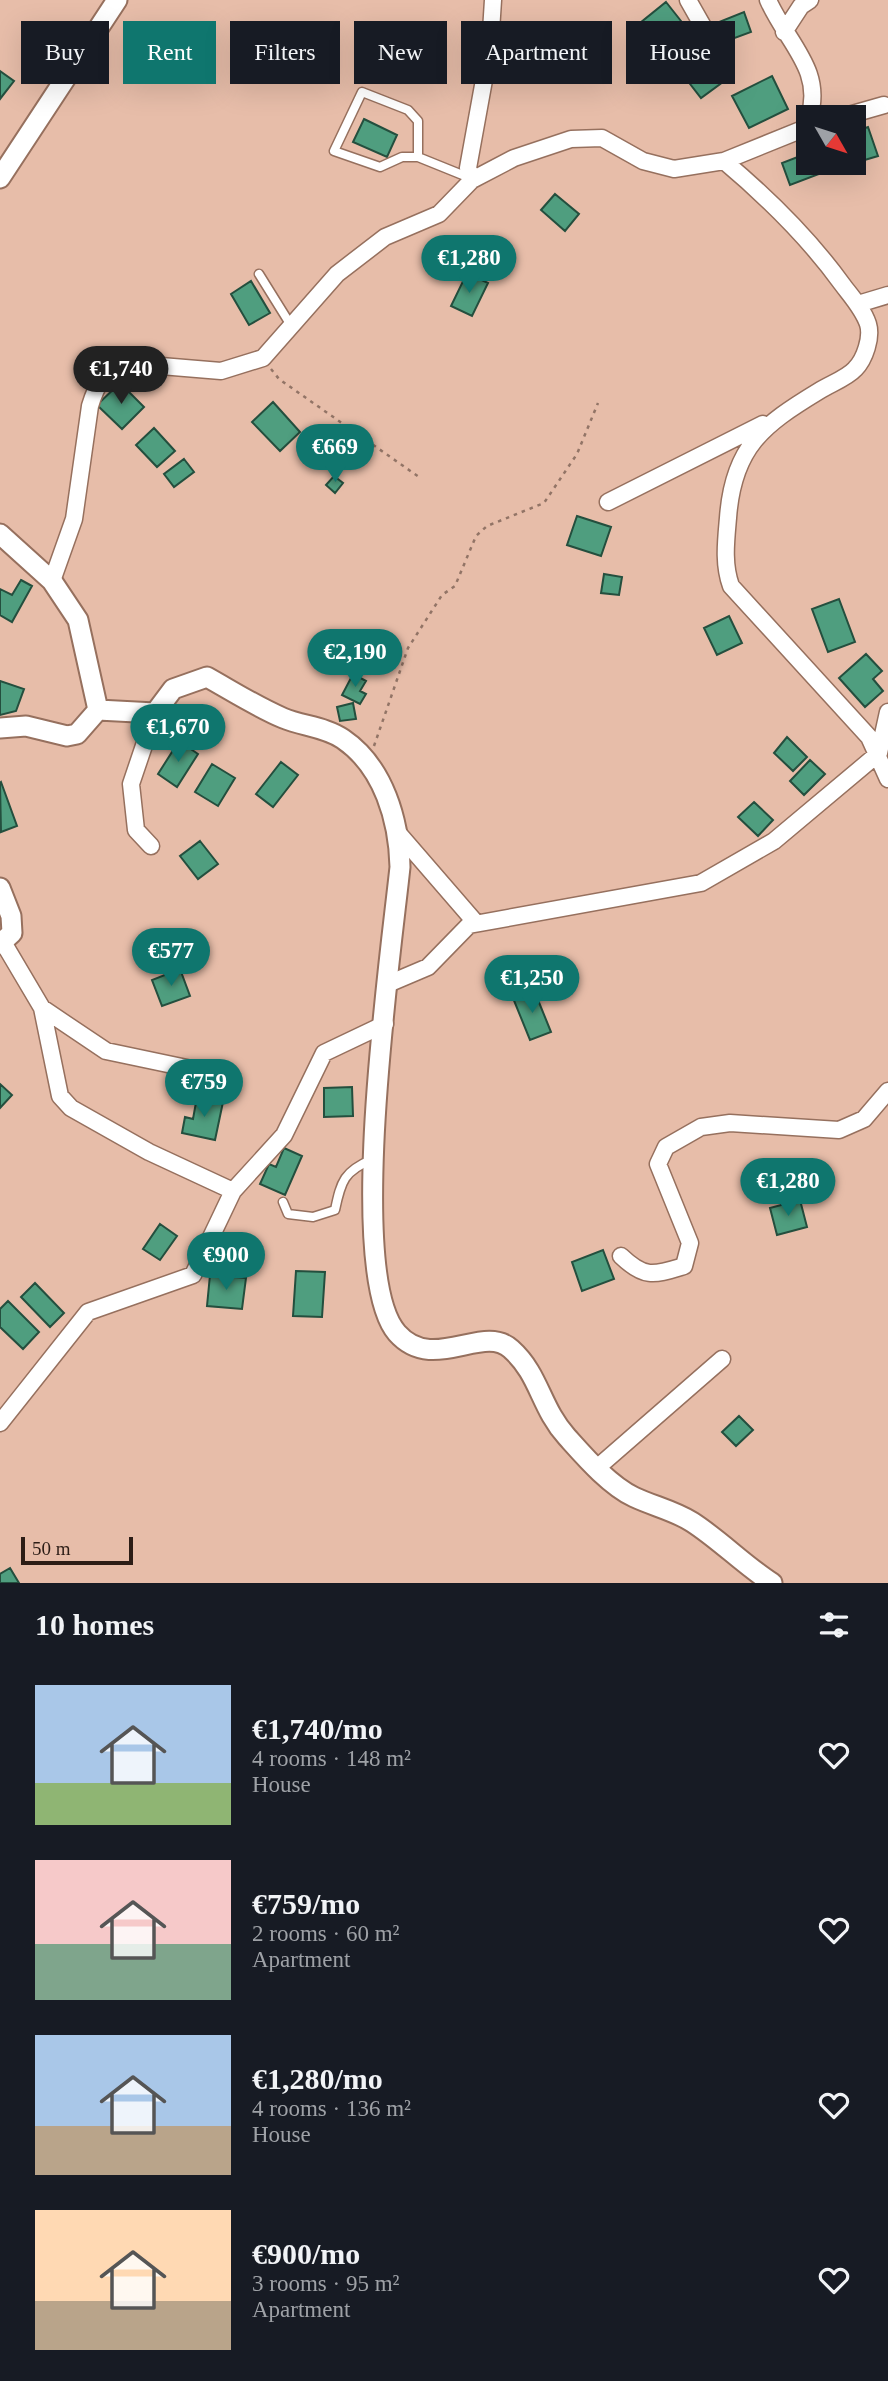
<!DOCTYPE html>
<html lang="en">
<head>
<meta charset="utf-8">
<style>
  body { margin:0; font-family:Georgia,serif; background:#20242c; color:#f1f3f6; height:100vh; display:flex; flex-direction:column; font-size:26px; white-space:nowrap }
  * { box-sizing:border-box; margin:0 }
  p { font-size:23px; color:#9ea1a6 }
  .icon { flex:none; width:38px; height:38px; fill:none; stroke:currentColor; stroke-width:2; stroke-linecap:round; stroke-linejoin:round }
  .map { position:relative; height:1583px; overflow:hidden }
  .side { display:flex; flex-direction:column; background:#171b24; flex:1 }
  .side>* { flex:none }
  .guide { position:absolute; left:21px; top:21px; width:847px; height:63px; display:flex; gap:14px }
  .needle { width:46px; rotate:129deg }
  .controls { position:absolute; left:796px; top:105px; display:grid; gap:14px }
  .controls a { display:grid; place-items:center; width:70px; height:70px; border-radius:0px; background:#171b24; box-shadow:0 7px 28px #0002; font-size:35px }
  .scale { position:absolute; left:21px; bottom:18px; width:112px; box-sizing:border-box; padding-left:7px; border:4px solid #2c1d16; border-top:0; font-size:19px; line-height:24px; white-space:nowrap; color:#2c1d16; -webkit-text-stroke:5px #e7bda9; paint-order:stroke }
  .price { position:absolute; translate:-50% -60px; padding:0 16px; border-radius:24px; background:#0f766e; color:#fff; font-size:23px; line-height:46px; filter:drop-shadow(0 2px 4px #0008) }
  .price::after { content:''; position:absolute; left:50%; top:42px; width:21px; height:16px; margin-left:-10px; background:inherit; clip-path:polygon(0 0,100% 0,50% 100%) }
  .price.current { background:#222; color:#fff }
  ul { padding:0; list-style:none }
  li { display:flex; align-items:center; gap:21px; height:175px; padding:0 35px }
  li span { display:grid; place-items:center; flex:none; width:196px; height:140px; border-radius:0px; color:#555 }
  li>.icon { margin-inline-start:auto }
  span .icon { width:84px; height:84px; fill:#fffc; stroke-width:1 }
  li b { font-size:30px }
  h2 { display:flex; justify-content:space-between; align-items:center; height:84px; padding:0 35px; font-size:30px }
  .pill { padding:0 24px; border-radius:0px; background:#171b24; box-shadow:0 7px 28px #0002; font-size:24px; line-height:63px }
  .pill.current { background:#0f766e; color:#fff }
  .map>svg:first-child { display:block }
  .building { fill:#4f9e7f; stroke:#244f3e; stroke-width:2 }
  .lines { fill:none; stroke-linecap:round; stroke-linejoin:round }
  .service-casing { stroke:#96705e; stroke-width:11 }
  .minor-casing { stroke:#96705e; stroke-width:19 }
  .tertiary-casing { stroke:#96705e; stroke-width:23 }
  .path { stroke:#927466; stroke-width:2.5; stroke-dasharray:3.5 5; stroke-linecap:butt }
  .service { stroke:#fff; stroke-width:8 }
  .minor { stroke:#fff; stroke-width:16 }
  .tertiary { stroke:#fff; stroke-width:19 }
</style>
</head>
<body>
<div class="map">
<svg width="888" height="1583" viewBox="0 0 888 1583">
  <rect width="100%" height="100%" fill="#e7bda9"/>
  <path class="building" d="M 666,2 L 681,21 L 655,42 L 640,23 Z
    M 744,12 L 751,32 L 721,43 L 714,24 Z
    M 691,32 L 705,49 L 681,70 L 666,53 Z
    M 506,39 L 534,44 L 529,69 L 501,63 Z
    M 713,60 L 727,79 L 701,98 L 687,80 Z
    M 0,71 L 14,81 L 0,99 Z
    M 772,76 L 788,109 L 749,128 L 732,96 Z
    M 364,119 L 397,135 L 387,157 L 353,142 Z
    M 868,127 L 878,156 L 848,165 L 848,163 L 854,163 L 854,132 Z
    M 808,153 L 808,163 L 815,163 L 819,174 L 790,185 L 782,163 Z
    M 815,163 L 838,163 L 839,166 L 819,174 Z
    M 555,194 L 579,214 L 565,231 L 541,210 Z
    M 467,273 L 488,283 L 472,316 L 451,306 Z
    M 251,281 L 270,313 L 249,325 L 231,294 Z
    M 120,383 L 144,407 L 122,429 L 97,405 Z
    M 273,402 L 300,432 L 280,451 L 252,422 Z
    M 154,428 L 175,451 L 157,467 L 136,445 Z
    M 184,459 L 194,472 L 174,487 L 164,474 Z
    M 334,476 L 343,483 L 335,493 L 326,485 Z
    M 577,516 L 611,527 L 601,556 L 567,545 Z
    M 604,574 L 622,577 L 619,595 L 601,593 Z
    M 21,580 L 32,586 L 12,622 L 0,615 L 0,589 L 12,595 Z
    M 839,599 L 855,642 L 828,652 L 812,609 Z
    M 729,616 L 742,643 L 717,655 L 704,628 Z
    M 866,654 L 882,671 L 873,679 L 883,691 L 865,707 L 839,678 Z
    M 353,674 L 366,681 L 360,691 L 366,694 L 360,704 L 342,695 Z
    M 0,681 L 24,689 L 16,711 L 0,715 Z
    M 353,703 L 356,719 L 340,721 L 337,707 Z
    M 787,737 L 807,757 L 793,771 L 774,753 Z
    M 179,741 L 198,754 L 177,787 L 158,774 Z
    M 810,760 L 825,774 L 804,795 L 790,781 Z
    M 281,762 L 298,775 L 273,807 L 256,794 Z
    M 212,764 L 235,778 L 218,806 L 195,792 Z
    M 1,782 L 17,826 L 1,832 L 0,783 Z
    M 754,802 L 773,820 L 758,836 L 738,817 Z
    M 200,841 L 218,864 L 198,879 L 180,856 Z
    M 180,969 L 190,996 L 162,1006 L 152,980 Z
    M 534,990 L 551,1032 L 530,1040 L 513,998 Z
    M 214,1069 L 224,1071 L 219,1101 L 180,1094 L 183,1077 L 211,1082 Z
    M 0,1084 L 12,1095 L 0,1108 Z
    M 352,1087 L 353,1116 L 324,1117 L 324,1088 Z
    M 197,1097 L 223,1102 L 215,1140 L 182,1133 L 185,1117 L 193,1119 Z
    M 284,1148 L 302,1156 L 285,1195 L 260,1184 L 269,1164 L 276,1167 Z
    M 800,1200 L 807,1227 L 777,1235 L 770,1208 Z
    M 160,1224 L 177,1236 L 160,1260 L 143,1249 Z
    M 603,1250 L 614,1279 L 582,1291 L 572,1262 Z
    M 296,1271 L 325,1272 L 322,1317 L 293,1316 Z
    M 210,1275 L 246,1278 L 242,1309 L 207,1306 Z
    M 35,1283 L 64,1313 L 50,1327 L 21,1297 Z
    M 8,1301 L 39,1332 L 23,1349 L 0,1327 L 0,1309 Z
    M 739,1416 L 753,1430 L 736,1446 L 722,1432 Z
    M 10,1568 L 19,1583 L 0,1583 L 0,1574 Z"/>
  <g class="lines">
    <defs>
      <path id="service" d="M 418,157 L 402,157 L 380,167 L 334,151 L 362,92 L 408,110 L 418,121 L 418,157 L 470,178
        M 259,274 L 292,327
        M 283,1202 L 288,1214 L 313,1217 L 335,1210 C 341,1181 344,1171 373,1159"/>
      <path id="minor" d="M 688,0 L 713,44
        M 768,0 C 787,43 824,70 809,117
        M 784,32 L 801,6 L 810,0
        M 842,117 L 884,105
        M 724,161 C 768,198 808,237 842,284 C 851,296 863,309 868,324 C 872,337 865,359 855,369 C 847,378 830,384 819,391 C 763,425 733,447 728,518 C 726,541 723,564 731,586 L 869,737 L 888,779
        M 472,180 L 468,168 L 490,47 L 493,0
        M 858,304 L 888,295
        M 608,502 L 763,424
        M 52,581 L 74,519 L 90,406 C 96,386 104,370 125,363 L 221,371 L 263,358 L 337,274 L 385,237 L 439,214 L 472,180 L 514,158 L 571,139 L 602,138 L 643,161 L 674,169 L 724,161 L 808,127
        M 399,834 L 476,923
        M 151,846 L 136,830 L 131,784 L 155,713
        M 3,942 L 42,1008 L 60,1096 L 71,1108 L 149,1152 L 233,1191 L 284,1135 L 324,1053 L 385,1024
        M 388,984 L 428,967 L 469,925 L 701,883 L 774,841 L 879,753 L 888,712
        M 42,1008 L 106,1051 L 201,1071
        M 621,1256 C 645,1279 654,1275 684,1266 L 690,1243 L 658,1164 L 666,1147 L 701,1127 L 730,1123 L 839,1130 L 864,1119 L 888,1091
        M 0,1423 L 88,1312 L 193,1275 L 233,1191
        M 598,1467 L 722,1359"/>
      <path id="tertiary" d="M 0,178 L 117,0
        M 0,534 L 52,581 L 78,620 L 98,710
        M 98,710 L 155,713 L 173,689 L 207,677 C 232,691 257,707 283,718 C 302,726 326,727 343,739 C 384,767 399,821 400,867 C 391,953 345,1273 397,1333 C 433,1374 483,1323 511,1349 C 540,1375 540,1407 567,1437 C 585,1457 609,1485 634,1497 C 653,1506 675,1511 692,1522 C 720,1540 744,1565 772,1583
        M 0,728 L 26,726 L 67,736 L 77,734 L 98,710
        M 0,888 L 11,916 L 12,933 L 0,944"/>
    </defs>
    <use href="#service" class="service-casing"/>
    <use href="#minor" class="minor-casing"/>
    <use href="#tertiary" class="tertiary-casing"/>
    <path class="path" d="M 271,369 L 279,379 L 419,477
      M 374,746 L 408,648 L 442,595 L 455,586 L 476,536 L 487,526 L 544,503 L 577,454 L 598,403"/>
    <use href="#service" class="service"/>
    <use href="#minor" class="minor"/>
    <use href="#tertiary" class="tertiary"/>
  </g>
</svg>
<div class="controls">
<a><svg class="needle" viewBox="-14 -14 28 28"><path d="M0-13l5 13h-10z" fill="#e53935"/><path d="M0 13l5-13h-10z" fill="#9ea1a6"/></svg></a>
</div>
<div class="scale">50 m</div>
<b class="price" style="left:469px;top:295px">€1,280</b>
<b class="price current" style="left:121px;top:406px">€1,740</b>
<b class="price" style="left:335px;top:484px">€669</b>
<b class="price" style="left:355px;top:689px">€2,190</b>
<b class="price" style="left:178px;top:764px">€1,670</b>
<b class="price" style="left:171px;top:988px">€577</b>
<b class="price" style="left:532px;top:1015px">€1,250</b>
<b class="price" style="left:204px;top:1119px">€759</b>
<b class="price" style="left:788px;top:1218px">€1,280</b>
<b class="price" style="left:226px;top:1292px">€900</b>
<div class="guide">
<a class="pill">Buy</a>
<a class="pill current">Rent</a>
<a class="pill">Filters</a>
<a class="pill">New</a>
<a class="pill">Apartment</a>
<a class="pill">House</a>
</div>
</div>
<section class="side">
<h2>10 homes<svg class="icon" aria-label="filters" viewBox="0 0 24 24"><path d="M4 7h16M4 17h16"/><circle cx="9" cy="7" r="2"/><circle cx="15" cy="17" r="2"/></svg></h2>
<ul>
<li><span style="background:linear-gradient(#a9c7e8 70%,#8fb573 0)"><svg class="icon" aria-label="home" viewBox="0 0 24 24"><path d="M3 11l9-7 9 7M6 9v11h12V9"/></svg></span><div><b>€1,740/mo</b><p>4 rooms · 148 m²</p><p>House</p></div><svg class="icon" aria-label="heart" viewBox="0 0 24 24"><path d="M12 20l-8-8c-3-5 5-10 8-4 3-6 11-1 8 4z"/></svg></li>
<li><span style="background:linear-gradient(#f6c9c9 60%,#7fa58c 0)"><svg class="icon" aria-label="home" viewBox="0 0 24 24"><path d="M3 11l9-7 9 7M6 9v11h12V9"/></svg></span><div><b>€759/mo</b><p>2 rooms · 60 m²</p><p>Apartment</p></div><svg class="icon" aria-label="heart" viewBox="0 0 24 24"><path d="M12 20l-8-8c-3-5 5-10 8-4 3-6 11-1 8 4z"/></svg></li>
<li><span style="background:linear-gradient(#a9c7e8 65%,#b9a48a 0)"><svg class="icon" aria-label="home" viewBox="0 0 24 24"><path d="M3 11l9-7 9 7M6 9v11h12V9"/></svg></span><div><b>€1,280/mo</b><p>4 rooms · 136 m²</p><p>House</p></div><svg class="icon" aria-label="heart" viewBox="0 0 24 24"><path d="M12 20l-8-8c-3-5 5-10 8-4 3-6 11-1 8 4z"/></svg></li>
<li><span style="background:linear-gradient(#ffd9b3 65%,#b9a48a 0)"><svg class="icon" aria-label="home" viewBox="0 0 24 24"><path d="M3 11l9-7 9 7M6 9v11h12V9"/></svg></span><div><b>€900/mo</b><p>3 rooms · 95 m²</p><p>Apartment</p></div><svg class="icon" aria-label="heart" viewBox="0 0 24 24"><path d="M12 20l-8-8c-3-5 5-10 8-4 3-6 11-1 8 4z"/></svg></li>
</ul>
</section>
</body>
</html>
